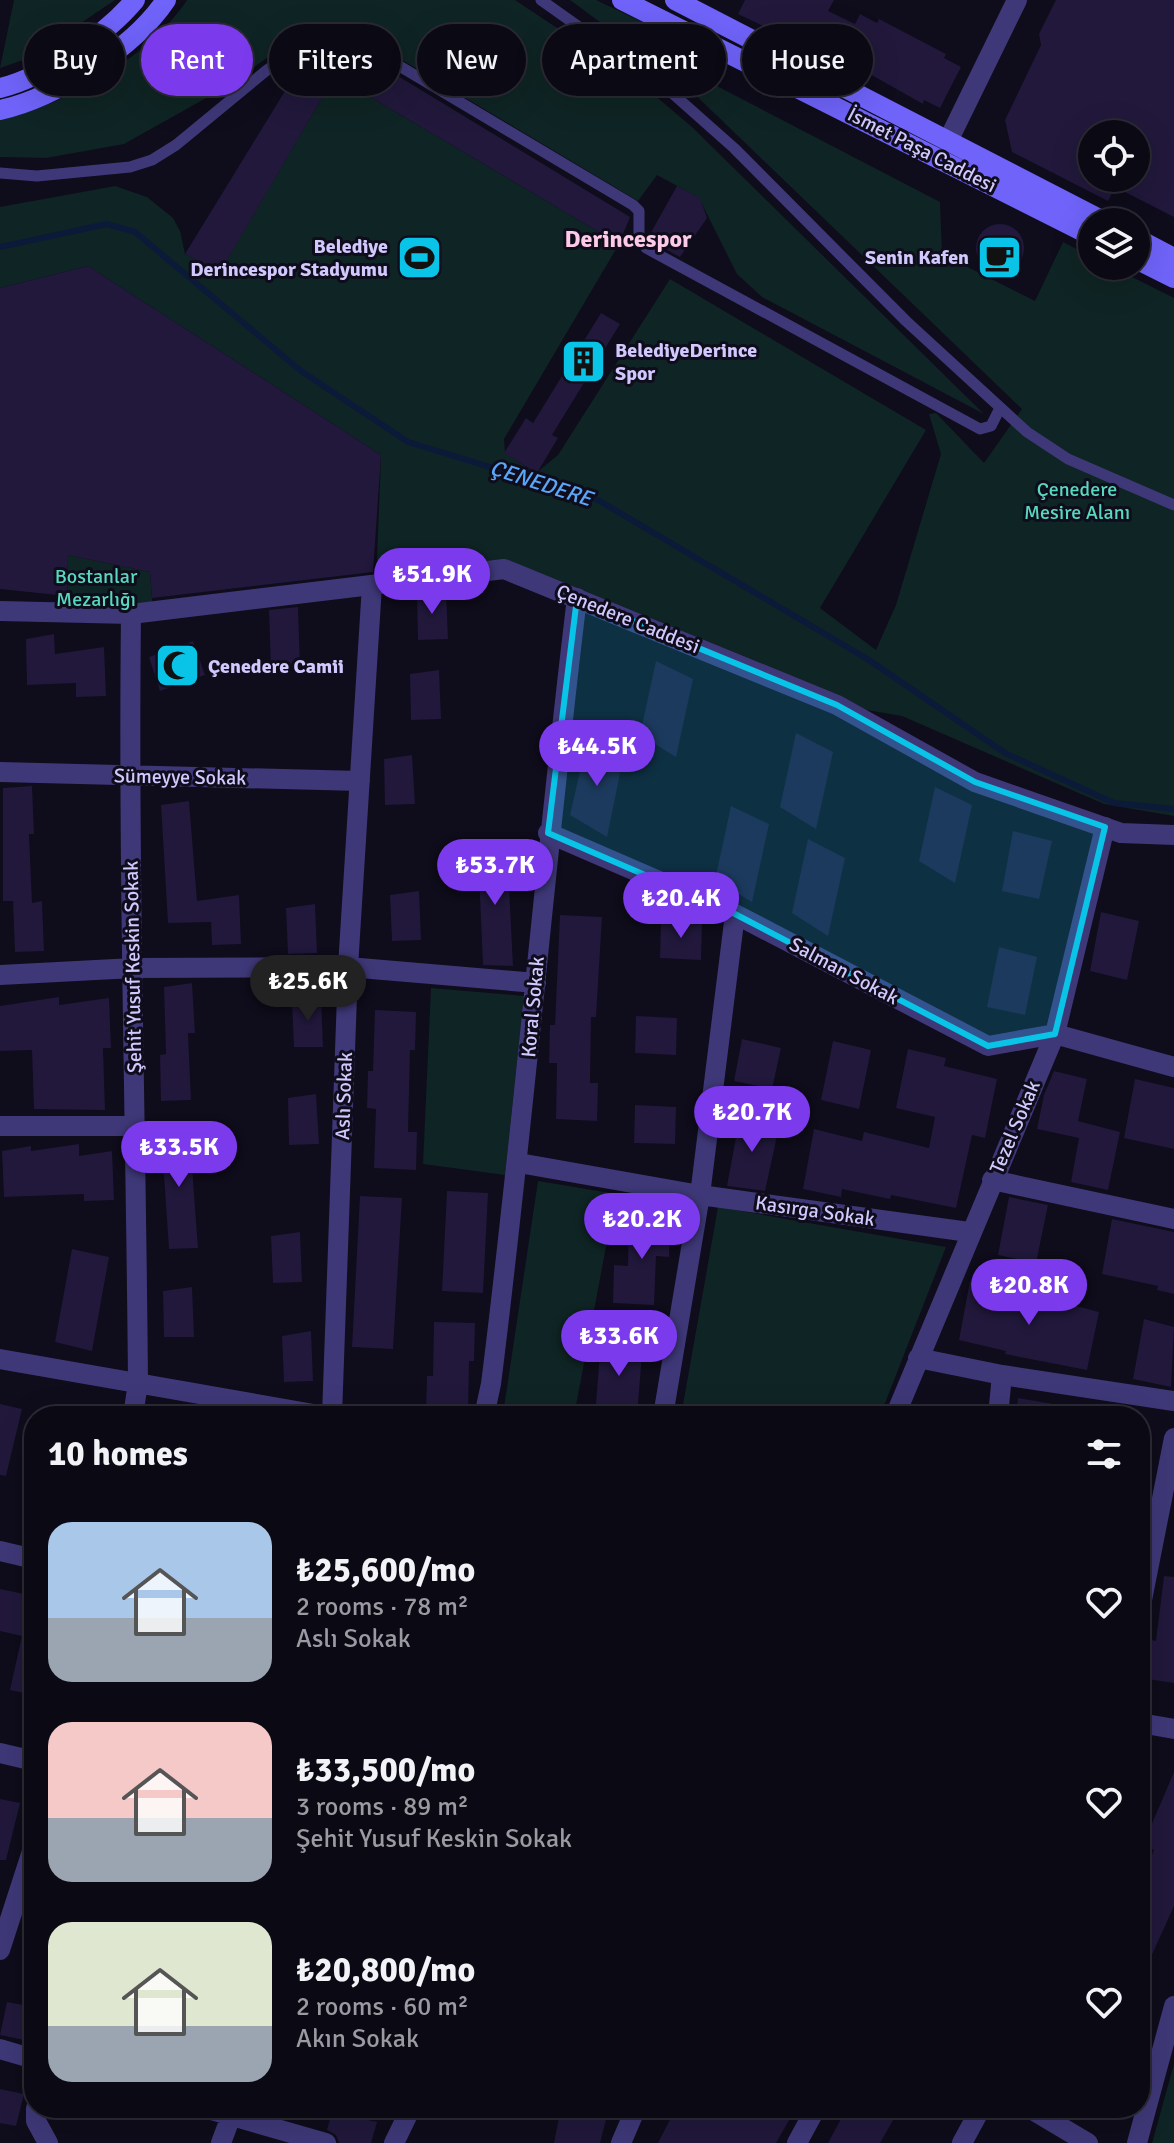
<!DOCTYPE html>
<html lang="en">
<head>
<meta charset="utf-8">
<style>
  body { margin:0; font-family:Signika,sans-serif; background:#14121d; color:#f1f3f6; height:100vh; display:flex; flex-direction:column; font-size:30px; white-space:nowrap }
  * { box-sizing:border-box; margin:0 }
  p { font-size:26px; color:#9a9aa0 }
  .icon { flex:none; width:44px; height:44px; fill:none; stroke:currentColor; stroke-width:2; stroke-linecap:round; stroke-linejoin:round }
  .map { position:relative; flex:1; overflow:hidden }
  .details { position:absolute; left:24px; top:1406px; width:1126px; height:712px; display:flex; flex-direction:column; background:#0b0914; border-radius:32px; box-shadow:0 8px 32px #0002,0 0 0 2px #2b2a34 }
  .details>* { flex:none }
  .banner { position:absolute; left:24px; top:24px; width:1126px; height:72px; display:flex; gap:16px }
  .tools { position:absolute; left:1078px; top:120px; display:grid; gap:16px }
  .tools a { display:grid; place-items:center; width:72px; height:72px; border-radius:50%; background:#0b0914; box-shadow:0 8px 32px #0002,0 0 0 2px #2b2a34; font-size:40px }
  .price { position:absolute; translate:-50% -68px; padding:0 18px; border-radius:28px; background:#7c3aed; color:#fff; font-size:26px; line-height:52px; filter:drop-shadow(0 2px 4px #0008) }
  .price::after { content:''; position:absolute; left:50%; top:48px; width:24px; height:18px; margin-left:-12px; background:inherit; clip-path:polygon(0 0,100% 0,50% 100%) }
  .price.selected { background:#222; color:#fff }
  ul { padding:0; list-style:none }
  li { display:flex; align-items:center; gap:24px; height:200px; padding:0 24px }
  li span { display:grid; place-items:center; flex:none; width:224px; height:160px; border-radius:24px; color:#555 }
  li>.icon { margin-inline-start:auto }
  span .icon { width:96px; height:96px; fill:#fffc; stroke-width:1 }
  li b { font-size:34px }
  h2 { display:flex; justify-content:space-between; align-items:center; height:96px; padding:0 24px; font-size:34px }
  .tag { padding:0 28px; border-radius:36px; background:#0b0914; box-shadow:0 8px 32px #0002,0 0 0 2px #2b2a34; font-size:28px; line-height:72px }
  .tag.selected { background:#7c3aed; color:#fff }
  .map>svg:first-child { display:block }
  .green { fill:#0f2424 }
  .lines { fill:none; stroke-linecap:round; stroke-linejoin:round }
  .stream { stroke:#0c1a39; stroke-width:6 }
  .building { fill:#21183b; fill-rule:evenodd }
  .service { stroke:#3e3878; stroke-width:11 }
  .minor { stroke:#3e3878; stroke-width:20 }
  .tertiary { stroke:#3e3878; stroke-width:20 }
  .secondary { stroke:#6f63f9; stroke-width:20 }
  .marked { fill:#0ac4e7; fill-opacity:0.2; stroke:#0ac4e7; stroke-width:6; stroke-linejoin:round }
  .labels { text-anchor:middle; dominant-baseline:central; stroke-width:6; stroke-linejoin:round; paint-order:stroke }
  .street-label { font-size:20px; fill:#d1c8fd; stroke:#0f0c1b }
  .poi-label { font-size:20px; font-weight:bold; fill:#d1c8fd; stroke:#0f0c1b; text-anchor:end }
  .park-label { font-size:20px; fill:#58d8bf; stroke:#0f0c1b }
  .water-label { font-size:22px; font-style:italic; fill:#5aa6f8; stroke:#0f0c1b }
  .quarter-label { font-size:24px; font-weight:bold; fill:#fdcae7; stroke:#0f0c1b }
</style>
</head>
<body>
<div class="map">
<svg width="1174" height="2143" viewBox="0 0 1174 2143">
  <rect width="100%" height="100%" fill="#0f0c1b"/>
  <path class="green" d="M 14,0 L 115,0 L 29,58 L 0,68 Z
    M 187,0 L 515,0 L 640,83 L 692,127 L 984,414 L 762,297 L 737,274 L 699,198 L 657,175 L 638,201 L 347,27 L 311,27 L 224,88 L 124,144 L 46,158 L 0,157 L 0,120 C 66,105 150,56 187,0 Z
    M 570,0 L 596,0 L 697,48 L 690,72 L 940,202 L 942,254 L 1035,301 L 1063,242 L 1092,257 L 1092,266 L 1110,266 L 1174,298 L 1174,816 L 1104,804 L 902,716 L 837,705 L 504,569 L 376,585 L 381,455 L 88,266 L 0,288 L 0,207 L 115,186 L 147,197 L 173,218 L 180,231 L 185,254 L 220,271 L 335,76 L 619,244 L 504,439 L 505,453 L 536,473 L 558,455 L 670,279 L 926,430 L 820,608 L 876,650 L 896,605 L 941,454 L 929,414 L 936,413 L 984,463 L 1022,409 L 684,84 Z
    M 68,555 L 150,572 L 153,612 L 67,613 Z
    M 431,988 L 524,996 L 505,1175 L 423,1164 Z
    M 538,1181 L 616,1194 L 574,1416 L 503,1414 Z
    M 718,1207 L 946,1247 L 880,1416 L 681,1416 Z
    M 1174,2064 L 1174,2143 L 1152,2143 Z"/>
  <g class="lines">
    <path class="stream" d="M 0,247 L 107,224 L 135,232 L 301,371 L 408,442 L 598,500 L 869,660 L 1005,753 L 1114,803 L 1174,809"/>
  </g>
  <path class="building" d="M 745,0 L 834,0 L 828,11 L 855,24 L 860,14 L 877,23 L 879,19 L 946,54 L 944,58 L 961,67 L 940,108 L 924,100 L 923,104 L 813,42 L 802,39 L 800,44 L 738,14 Z
    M 1056,0 L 1174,0 L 1174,217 L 1115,187 L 1108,201 L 1012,152 L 1005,120 L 1041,45 L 1039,34 ZM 1092,134 L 1136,134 L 1136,178 L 1092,178 Z
    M 342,42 L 630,217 L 619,244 L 335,76 L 220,272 L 185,254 L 309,52 L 317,46 Z
    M 677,186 L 700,198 L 707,218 L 680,257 L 652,242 L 649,236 Z
    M976 248a24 24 0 1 1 48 0a24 24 0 1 1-48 0Z
    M 88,266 L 381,455 L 373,572 L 152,598 L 150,572 L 68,555 L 67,596 L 0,589 L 0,288 Z
    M 601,313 L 620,324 L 552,435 L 558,438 L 537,473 L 504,453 L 526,418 L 533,423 Z
    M 446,590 L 448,639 L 418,640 L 417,594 Z
    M 298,607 L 300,668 L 271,669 L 269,610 Z
    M 54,634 L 55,654 L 104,647 L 106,696 L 76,697 L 76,683 L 27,685 L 26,639 Z
    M 193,641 L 205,675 L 160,691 L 149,657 Z
    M 656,661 L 693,679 L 676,757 L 640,735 Z
    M 439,670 L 441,719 L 411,720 L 410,674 Z
    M 796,733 L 833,752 L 816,829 L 780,807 Z
    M 587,741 L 623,759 L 607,837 L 570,815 Z
    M 412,755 L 415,804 L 385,805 L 384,759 Z
    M 32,786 L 34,834 L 29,834 L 32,903 L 42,901 L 44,951 L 15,952 L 13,901 L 3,901 L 3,788 Z
    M 935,787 L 972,805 L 955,883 L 919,861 Z
    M 189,801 L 197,901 L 239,895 L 241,944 L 212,945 L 211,922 L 168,923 L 161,805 Z
    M 731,806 L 769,824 L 752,902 L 715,880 Z
    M 1013,831 L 1052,841 L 1039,899 L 1002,891 Z
    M 808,839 L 845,858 L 828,936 L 792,913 Z
    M 507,847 L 513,966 L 483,965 L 478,851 Z
    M 419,891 L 421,940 L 392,941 L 390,895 Z
    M 315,904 L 317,953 L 288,954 L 286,908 Z
    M 1101,912 L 1139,921 L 1127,980 L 1090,971 Z
    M 560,915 L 602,917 L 596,1017 L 591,1017 L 590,1083 L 598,1083 L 597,1121 L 556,1119 L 557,1063 L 549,1063 L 550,1025 L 555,1025 Z
    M 661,921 L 702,923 L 701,960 L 660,958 Z
    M 999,947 L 1037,957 L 1025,1015 L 987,1007 Z
    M 192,983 L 195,1033 L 188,1033 L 191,1100 L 161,1101 L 160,1055 L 166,1054 L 164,987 Z
    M 59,997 L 59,1005 L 109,998 L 111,1048 L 103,1048 L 105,1110 L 34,1109 L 32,1050 L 0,1051 L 0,1006 Z
    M 321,997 L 323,1047 L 294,1047 L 292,1001 Z
    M 375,1010 L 416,1012 L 415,1050 L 410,1050 L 408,1132 L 417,1132 L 416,1170 L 374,1168 L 376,1109 L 367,1108 L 368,1071 L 373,1071 Z
    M 636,1016 L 677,1018 L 676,1055 L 635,1053 Z
    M 742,1039 L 781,1048 L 772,1089 L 734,1081 Z
    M 833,1041 L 871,1050 L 859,1109 L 821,1100 Z
    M 908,1049 L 946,1058 L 944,1066 L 997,1079 L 985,1138 L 972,1135 L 956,1208 L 891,1195 L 890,1199 L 842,1189 L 841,1197 L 803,1189 L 814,1129 L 862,1141 L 864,1132 L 929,1148 L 935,1117 L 896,1108 Z
    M 1054,1071 L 1087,1079 L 1078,1121 L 1120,1132 L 1108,1190 L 1071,1182 L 1079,1138 L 1037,1129 L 1044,1095 Z
    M 1135,1079 L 1174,1088 L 1174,1149 L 1124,1138 Z
    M 316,1094 L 319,1144 L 289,1145 L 288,1098 Z
    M 635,1105 L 676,1107 L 675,1144 L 634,1143 Z
    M 741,1111 L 766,1117 L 763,1133 L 777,1136 L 765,1191 L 727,1186 Z
    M 189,1126 L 198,1248 L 169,1249 L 161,1130 Z
    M 79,1144 L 79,1156 L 112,1151 L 114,1200 L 84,1201 L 84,1194 L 4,1197 L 2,1151 L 31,1146 L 31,1151 Z
    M 447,1191 L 488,1193 L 483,1293 L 442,1291 Z
    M 360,1196 L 402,1198 L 393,1349 L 352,1347 Z
    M 1009,1197 L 1048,1205 L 1036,1263 L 998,1255 Z
    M 629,1217 L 670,1219 L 669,1257 L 656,1256 L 654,1305 L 613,1303 L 614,1265 L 628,1266 Z
    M 1112,1219 L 1174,1232 L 1174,1294 L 1157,1290 L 1158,1286 L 1102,1274 Z
    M 300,1232 L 302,1282 L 273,1283 L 271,1236 Z
    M 72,1249 L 109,1257 L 92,1351 L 55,1342 Z
    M 970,1281 L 1060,1305 L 1061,1302 L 1099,1312 L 1087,1370 L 1005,1354 L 1006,1351 L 959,1340 Z
    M 192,1287 L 194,1337 L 164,1337 L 163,1291 Z
    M 1144,1319 L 1174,1327 L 1171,1387 L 1133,1379 Z
    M 434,1322 L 475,1323 L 474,1361 L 469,1361 L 468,1416 L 426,1414 L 427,1376 L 433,1376 Z
    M 311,1331 L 313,1381 L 284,1382 L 282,1336 Z
    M 601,1339 L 643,1341 L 637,1416 L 595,1416 Z
    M 1018,1398 L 1076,1408 L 1075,1416 L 1016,1416 Z
    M 0,1404 L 22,1409 L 6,1476 L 0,1475 Z
    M 1164,1576 L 1174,1577 L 1174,1683 L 1141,1678 L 1146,1639 L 1156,1641 Z
    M 0,1589 L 34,1596 L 34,1695 L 10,1690 L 22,1636 L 0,1631 Z
    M 1174,1772 L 1174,1906 L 1140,1981 L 1140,1883 L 1154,1850 L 1143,1845 Z
    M 0,1799 L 20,1803 L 6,1860 L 0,1860 Z
    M 7,2002 L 34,2007 L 34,2042 L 0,2035 Z
    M 0,2089 L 24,2094 L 16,2126 L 0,2123 Z
    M 561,2108 L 609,2108 L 600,2143 L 554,2143 Z
    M 676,2108 L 796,2108 L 776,2143 L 658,2143 Z
    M 847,2108 L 900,2108 L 880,2143 L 828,2143 Z
    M 332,2112 L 377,2122 L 371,2143 L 339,2143 L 336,2135 L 327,2130 Z"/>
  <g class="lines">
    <path class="service" d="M 541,0 L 672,93 L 734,148 L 906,321 L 1027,432 L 1068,459 L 1174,505
      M 0,173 L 37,176 L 130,167 L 152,160 L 176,145 L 267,70 L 315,37 L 344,33 L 633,205 L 639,211 L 639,235 L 646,248 L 980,429 L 991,426 L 1000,408"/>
    <path class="minor" d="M 131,614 C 128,870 136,1126 138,1383 L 133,1416
      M 0,772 L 360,781
      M 548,833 L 735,914 L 988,1046 L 1055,1034 L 1174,1067
      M 0,975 L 134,968 L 348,967 L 536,983
      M 0,1126 L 136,1126
      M 519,1163 L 700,1195 L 969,1232
      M 992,1180 L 1174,1219
      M 918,1358 L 1002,1375 L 1174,1401
      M 0,1359 L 325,1416
      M 332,1416 L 348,967 L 372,585
      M 484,1416 L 491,1384 C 524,1122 545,860 577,598
      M 663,1416 L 700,1195 L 735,914
      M 895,1416 L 1055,1034 L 1105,827
      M 998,1416 L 1002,1375
      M 0,1551 L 34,1559
      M 1140,1610 L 1174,1438
      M 1140,1723 L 1174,1729
      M 0,1950 L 34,1845
      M 0,2049 L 34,2059
      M 36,2108 L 36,2121 L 48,2143
      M 204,2108 L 326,2143
      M 221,2143 L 234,2108
      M 394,2143 L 411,2108
      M 621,2143 L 636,2108
      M 797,2143 L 816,2108
      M 962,2143 L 981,2108
      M 1137,2143 L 1174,2006"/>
    <path class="tertiary" d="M 948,141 L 1017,0
      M 0,611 L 131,614 L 504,569 L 837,705 L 975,782 L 1121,833 L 1174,835
      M 0,1753 L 34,1761
      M 1029,2108 L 1088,2143"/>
    <path class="secondary" d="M 622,0 L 1092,236
      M 675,0 L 1105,222
      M 0,88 C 43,78 107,34 135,0
      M 0,110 C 55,98 134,48 166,0
      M 1136,238 L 1174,258
      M 1136,259 L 1174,278"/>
  </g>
  <path class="marked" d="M 577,598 L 837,705 L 975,782 L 1105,827 L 1055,1034 L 988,1046 L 735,914 L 548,833 Z"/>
  <defs>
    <symbol id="cafe-square" viewBox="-11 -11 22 22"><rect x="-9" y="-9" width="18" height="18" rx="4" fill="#0ac4e7" stroke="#0f0c1b"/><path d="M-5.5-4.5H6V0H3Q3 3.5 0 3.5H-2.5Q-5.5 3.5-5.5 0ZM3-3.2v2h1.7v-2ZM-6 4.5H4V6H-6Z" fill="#111"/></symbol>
    <symbol id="stadium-square" viewBox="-11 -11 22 22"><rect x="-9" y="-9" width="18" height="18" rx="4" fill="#0ac4e7" stroke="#0f0c1b"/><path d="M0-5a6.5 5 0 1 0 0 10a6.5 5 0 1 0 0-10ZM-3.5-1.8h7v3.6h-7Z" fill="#111"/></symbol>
    <symbol id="building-square" viewBox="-11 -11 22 22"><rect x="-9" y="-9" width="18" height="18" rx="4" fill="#0ac4e7" stroke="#0f0c1b"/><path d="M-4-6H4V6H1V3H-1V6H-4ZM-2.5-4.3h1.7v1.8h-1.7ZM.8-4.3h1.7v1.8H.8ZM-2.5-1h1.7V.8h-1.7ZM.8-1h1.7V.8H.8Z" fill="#111"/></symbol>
    <symbol id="mosque-square" viewBox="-11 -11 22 22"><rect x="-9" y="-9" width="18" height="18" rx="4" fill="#0ac4e7" stroke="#0f0c1b"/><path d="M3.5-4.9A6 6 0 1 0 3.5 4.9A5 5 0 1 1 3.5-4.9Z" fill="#111"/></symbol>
  </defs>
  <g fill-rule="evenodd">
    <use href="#cafe-square" x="974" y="232" width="51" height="51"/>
    <use href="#stadium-square" x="394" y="232" width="51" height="51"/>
    <use href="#building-square" x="558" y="336" width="51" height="51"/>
    <use href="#mosque-square" x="152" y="640" width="51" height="51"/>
  </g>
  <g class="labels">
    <g class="street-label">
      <text transform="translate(922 150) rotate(27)">İsmet Paşa Caddesi</text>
      <text transform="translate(628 619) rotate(22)">Çenedere Caddesi</text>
      <text transform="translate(180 777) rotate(1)">Sümeyye Sokak</text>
      <text transform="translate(133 967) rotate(-91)">Şehit Yusuf Keskin Sokak</text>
      <text transform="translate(844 971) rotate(28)">Salman Sokak</text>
      <text transform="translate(533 1007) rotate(-85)">Koral Sokak</text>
      <text transform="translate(344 1096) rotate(-88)">Aslı Sokak</text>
      <text transform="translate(1015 1127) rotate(-67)">Tezel Sokak</text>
      <text transform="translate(815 1211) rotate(8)">Kasırga Sokak</text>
    </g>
    <g class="poi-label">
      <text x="388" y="246">Belediye<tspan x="388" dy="23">Derincespor Stadyumu</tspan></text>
      <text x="969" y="257">Senin Kafen</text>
      <text x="615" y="350" text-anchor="start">BelediyeDerince<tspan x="615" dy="23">Spor</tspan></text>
      <text x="208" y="666" text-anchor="start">Çenedere Camii</text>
    </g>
    <g class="park-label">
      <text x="1077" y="489">Çenedere<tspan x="1077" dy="23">Mesire Alanı</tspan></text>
      <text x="96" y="576">Bostanlar<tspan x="96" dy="23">Mezarlığı</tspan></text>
    </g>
    <g class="water-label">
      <text transform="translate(541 483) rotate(18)">ÇENEDERE</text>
    </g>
    <g class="quarter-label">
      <text x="628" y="239">Derincespor</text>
    </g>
  </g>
</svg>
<div class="tools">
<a><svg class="icon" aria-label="locate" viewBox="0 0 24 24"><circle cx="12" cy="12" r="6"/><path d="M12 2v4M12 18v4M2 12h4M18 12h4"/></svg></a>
<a><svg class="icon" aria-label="layers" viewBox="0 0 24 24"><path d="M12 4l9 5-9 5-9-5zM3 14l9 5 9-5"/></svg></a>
</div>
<b class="price" style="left:432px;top:616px">₺51.9K</b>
<b class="price" style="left:597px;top:788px">₺44.5K</b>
<b class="price" style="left:495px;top:907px">₺53.7K</b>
<b class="price" style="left:681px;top:940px">₺20.4K</b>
<b class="price selected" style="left:308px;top:1023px">₺25.6K</b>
<b class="price" style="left:752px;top:1154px">₺20.7K</b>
<b class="price" style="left:179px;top:1189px">₺33.5K</b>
<b class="price" style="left:642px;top:1261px">₺20.2K</b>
<b class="price" style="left:1029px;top:1327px">₺20.8K</b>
<b class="price" style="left:619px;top:1378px">₺33.6K</b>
<div class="banner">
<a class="tag">Buy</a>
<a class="tag selected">Rent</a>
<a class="tag">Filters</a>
<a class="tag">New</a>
<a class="tag">Apartment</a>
<a class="tag">House</a>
</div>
<section class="details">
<h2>10 homes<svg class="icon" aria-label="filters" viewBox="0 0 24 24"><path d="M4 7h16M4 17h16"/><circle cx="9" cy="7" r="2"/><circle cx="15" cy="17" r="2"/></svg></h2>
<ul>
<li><span style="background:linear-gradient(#a9c7e8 60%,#9aa5b1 0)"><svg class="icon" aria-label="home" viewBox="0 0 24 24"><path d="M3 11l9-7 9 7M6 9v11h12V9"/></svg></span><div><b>₺25,600/mo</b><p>2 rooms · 78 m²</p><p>Aslı Sokak</p></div><svg class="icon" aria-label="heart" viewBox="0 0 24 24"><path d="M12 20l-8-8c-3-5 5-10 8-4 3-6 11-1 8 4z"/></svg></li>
<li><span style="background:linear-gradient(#f6c9c9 60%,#9aa5b1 0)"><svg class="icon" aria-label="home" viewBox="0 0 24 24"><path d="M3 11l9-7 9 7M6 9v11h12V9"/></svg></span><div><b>₺33,500/mo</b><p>3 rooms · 89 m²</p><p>Şehit Yusuf Keskin Sokak</p></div><svg class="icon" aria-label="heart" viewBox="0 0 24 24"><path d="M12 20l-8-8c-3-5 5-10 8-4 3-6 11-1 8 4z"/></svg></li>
<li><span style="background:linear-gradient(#dfe7d0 65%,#9aa5b1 0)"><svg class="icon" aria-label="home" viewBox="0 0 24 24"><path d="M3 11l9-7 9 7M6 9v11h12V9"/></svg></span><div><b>₺20,800/mo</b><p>2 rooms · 60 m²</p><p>Akın Sokak</p></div><svg class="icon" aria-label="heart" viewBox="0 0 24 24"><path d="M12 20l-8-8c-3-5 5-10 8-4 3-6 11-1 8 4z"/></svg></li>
</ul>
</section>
</div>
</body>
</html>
